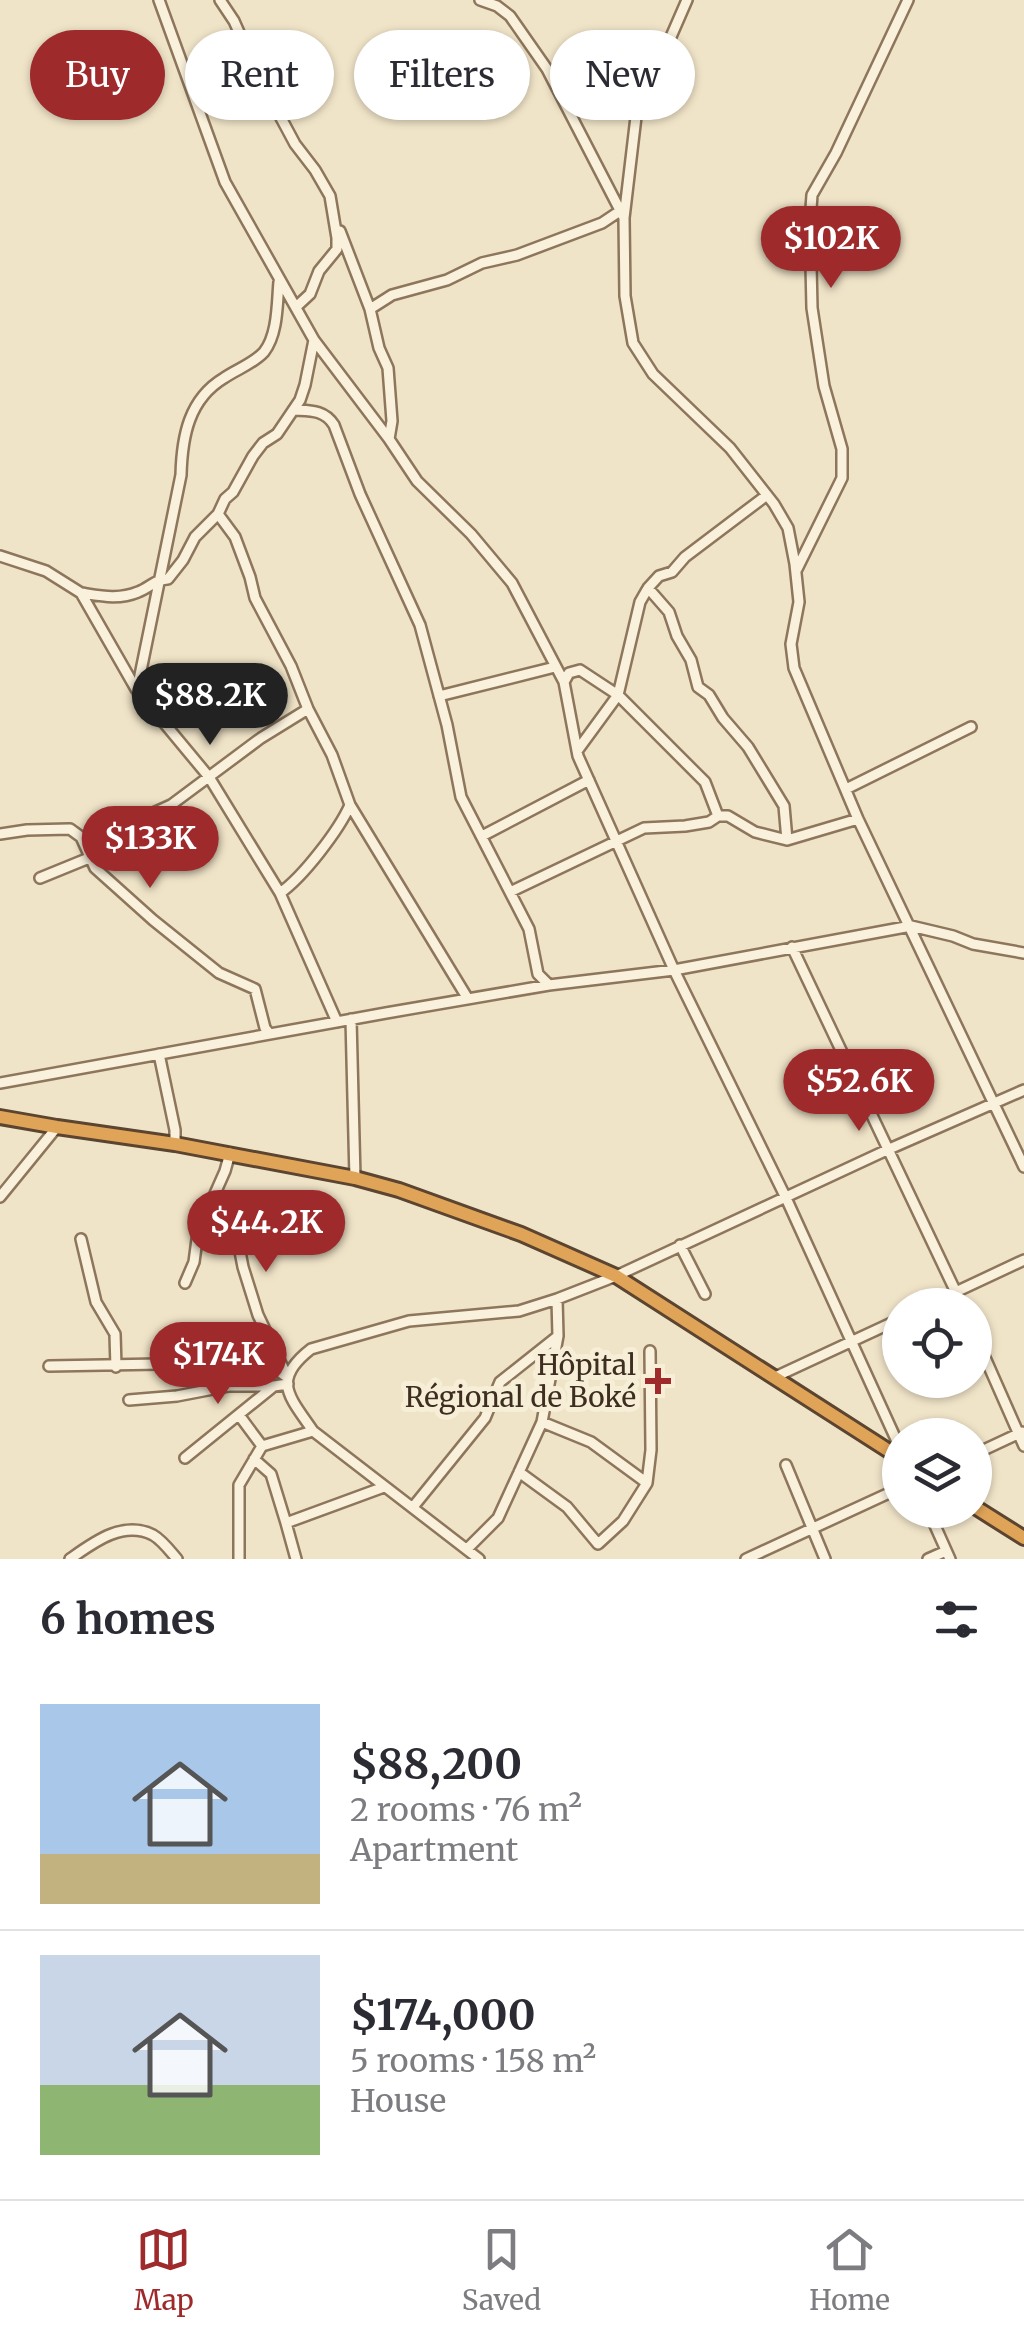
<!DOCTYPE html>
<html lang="en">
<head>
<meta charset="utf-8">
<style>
  body { margin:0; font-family:Merriweather,serif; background:#f2f2f3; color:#2b2b33; height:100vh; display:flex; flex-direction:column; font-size:38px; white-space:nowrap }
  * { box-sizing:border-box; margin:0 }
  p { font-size:32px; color:#7c7c81 }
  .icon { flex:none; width:55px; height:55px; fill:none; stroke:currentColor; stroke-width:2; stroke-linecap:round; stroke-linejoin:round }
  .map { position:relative; height:1559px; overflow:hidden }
  .details { display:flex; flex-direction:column; background:#fff; flex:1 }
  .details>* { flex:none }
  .guide { position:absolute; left:30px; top:30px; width:965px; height:90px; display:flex; gap:20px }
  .controls { position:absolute; left:882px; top:1288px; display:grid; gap:20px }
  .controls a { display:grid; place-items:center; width:110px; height:110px; border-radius:50%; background:#fff; box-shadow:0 2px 8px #0004; font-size:50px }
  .price { position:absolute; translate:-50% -85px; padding:0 22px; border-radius:35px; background:#9e2a2b; color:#fff; font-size:32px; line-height:65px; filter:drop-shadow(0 2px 5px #0008) }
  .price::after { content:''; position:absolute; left:50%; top:60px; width:30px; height:22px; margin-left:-15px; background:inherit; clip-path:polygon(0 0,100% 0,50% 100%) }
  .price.current { background:#222; color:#fff }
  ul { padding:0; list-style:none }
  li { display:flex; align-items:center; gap:30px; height:250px; padding:0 40px }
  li+li { border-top:2px solid #e1e1e2 }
  li span { display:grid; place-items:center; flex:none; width:280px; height:200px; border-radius:0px; color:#555 }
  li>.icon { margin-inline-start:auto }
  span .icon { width:120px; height:120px; fill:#fffc; stroke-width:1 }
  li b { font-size:42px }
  h2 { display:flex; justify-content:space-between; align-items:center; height:120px; padding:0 40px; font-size:42px }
  .chip { padding:0 35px; border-radius:45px; background:#fff; box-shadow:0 2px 8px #0004; font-size:35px; line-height:90px }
  .chip.current { background:#9e2a2b; color:#fff }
  .dock { display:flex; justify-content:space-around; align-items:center; height:140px; border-top:2px solid #e1e1e2; background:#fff; font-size:28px; color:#7c7c81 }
  .dock a { display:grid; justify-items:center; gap:5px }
  .dock .current { color:#9e2a2b }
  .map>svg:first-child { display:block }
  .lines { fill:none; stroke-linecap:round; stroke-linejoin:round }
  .minor-casing { stroke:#8d765c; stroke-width:14 }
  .highway-casing { stroke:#5b4430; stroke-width:18 }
  .minor { stroke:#faf1dc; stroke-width:9 }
  .highway { stroke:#e0a458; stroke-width:12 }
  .poi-dot { fill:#9e2a2b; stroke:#f7eed8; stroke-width:4 }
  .labels { text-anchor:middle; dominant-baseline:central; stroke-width:10; stroke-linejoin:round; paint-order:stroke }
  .poi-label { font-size:28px; fill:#3d2e20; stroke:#f7eed8; text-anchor:end }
</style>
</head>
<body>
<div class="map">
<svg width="1024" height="1559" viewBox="0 0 1024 1559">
  <rect width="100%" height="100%" fill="#f0e4c8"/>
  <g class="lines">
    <defs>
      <path id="minor" d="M 159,0 L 225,182 L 314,340 L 389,439 L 417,481 L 471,534 L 512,583 L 564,682 L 578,756 L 674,970 L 786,1198 L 900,1448
        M 220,0 L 234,21 L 258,75 L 295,144 L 315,170 L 330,196 L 337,238 L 337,249 L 319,271 L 310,294 L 296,307
        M 480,0 L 497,6 L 510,16 L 547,69 L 623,216
        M 687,0 L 636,117 L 624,218 L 625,296 L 633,343 L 653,374 L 730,448 L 774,504 L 788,528 L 795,564 L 799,602 L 791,644 L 794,668 L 858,819 L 1024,1167
        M 340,231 L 370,309 L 379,348 L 388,368 L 392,421 L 389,439
        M 370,309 L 392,295 L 447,280 L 482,263 L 517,255 L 602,223 L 620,211
        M 293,410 C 309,411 324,409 334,425 L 360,494 L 420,625 L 447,725 L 461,797 L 529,929 L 538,974 L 549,985
        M 218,514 L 235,537 L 250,577 L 255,598 L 291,666 L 308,709 L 332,755 L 350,805
        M 0,556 L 46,571 L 81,593 L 136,689 L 209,777 L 280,893 L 337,1022
        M 797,569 L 842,478 L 842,449 L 824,386 L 812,308 L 810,222 L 812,195 L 836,153 L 908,0
        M 648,588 L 669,612 L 677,636 L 691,660 L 698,687 L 709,695 L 723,718 L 748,747 L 784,806 L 787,840
        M 81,593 C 101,596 119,600 138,592 C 149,588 156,579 168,579 L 183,560 L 195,537 L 218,514 L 225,499 L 233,492 L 253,456 L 263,443 L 277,434 L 300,400 L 305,385 L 314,340
        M 564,682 L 569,673 L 580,670 L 618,695 L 705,782 L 718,816 L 728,816 L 755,832 L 787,840 L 858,819
        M 137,690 L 181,475 C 182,436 189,399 224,378 C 237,369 253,364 264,352 C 278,334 277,304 279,282
        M 439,696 L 555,667
        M 577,751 L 618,695 L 640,602 L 648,588 L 659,576 L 672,572 L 685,557 L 767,495
        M 846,789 L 971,727
        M 0,834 L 27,830 L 70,829 L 81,837 L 95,868 L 153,920 L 219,973 L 255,989 L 265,1028 L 269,1033
        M 482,836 L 589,780
        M 40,878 L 89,858 L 110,838 L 131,823 L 171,805 L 261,738 L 308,709
        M 510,892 L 644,828 L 685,826 L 709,822 L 718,816
        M 280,893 C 303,877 339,830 350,805 L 468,999
        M 792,947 L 962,1305
        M 351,1019 L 355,1178
        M 159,1054 L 175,1130 L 175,1144
        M 0,1083 L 386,1013 L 549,985 L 674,970 L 911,926 L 953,936 L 973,944 L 1024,953
        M 0,1197 L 57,1127
        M 211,1202 L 235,1226 L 243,1267 L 258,1315 L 286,1374
        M 81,1239 L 96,1302 L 115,1334 L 116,1367
        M 680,1245 L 705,1294
        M 185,1283 L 194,1262 L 198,1232 L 225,1171 L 230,1153
        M 928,1305 L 1024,1260
        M 975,1335 L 1024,1446
        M 49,1366 L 265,1362 L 287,1377
        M 775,1377 L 900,1319
        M 129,1400 L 177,1396 L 229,1386 L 274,1386 L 288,1384
        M 239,1415 L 262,1446
        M 542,1422 L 591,1442 L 647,1483
        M 975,1454 L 1022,1432
        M 185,1458 L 274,1386
        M 254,1459 L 271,1474 L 286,1523
        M 786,1465 L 825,1559
        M 519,1472 L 567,1507 L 598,1544 L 623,1521 L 647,1483 L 651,1450 L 650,1351
        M 413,1507 L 485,1418 L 500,1382 L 558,1336
        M 928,1510 L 950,1559
        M 467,1549 L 498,1518 L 542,1422 L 558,1336 L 557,1299
        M 70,1559 C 94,1542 123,1520 153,1535 C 162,1540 171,1552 177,1559
        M 239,1559 L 239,1485 L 262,1446 L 313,1431
        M 296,1559 L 286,1523 L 384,1487
        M 479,1559 L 313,1431 C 289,1396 271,1380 311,1349 L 409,1321 L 519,1311 L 557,1299 L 616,1276 L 887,1150 L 1024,1090
        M 746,1559 L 900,1488
        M 928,1559 L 946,1551"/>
      <path id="highway" d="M 0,1117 L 57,1127 L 175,1144 L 355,1178 L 399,1190 L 521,1234 L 616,1276 L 900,1458
        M 975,1507 L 1024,1538"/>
    </defs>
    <use href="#minor" class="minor-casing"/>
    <use href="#highway" class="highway-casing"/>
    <use href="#minor" class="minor"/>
    <use href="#highway" class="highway"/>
  </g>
  <path class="poi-dot" d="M653 1366h10v10h10v10h-10v10h-10v-10h-10v-10h10z"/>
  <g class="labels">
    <g class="poi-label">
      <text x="636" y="1365">Hôpital<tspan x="636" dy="32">Régional de Boké</tspan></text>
    </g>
  </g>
</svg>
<div class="controls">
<a><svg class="icon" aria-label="locate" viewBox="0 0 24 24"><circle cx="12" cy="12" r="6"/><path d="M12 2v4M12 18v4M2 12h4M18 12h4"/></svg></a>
<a><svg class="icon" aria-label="layers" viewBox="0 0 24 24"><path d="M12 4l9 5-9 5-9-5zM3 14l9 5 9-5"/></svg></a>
</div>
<b class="price" style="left:831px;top:291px">$102K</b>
<b class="price current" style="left:210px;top:748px">$88.2K</b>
<b class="price" style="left:150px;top:891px">$133K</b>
<b class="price" style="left:859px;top:1134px">$52.6K</b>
<b class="price" style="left:266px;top:1275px">$44.2K</b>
<b class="price" style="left:218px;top:1407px">$174K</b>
<div class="guide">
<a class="chip current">Buy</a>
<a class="chip">Rent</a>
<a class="chip">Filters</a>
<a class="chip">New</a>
</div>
</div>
<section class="details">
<h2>6 homes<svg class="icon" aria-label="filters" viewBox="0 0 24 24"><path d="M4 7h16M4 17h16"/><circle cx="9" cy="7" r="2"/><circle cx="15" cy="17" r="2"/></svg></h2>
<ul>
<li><span style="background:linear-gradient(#a9c7e8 75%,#c2b280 0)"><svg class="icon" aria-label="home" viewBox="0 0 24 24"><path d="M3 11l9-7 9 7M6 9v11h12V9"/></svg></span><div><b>$88,200</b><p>2 rooms · 76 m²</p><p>Apartment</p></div></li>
<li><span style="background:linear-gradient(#c9d6e8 65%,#8fb573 0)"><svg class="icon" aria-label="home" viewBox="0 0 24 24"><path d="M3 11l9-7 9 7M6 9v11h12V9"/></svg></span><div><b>$174,000</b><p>5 rooms · 158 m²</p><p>House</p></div></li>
</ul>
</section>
<nav class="dock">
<a class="current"><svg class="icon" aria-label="map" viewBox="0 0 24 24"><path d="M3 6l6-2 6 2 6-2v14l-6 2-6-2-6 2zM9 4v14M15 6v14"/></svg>Map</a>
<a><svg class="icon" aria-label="saved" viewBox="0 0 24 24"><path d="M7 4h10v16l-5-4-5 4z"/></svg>Saved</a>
<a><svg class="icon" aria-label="home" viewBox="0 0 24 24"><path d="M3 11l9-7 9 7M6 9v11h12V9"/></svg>Home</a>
</nav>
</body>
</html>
